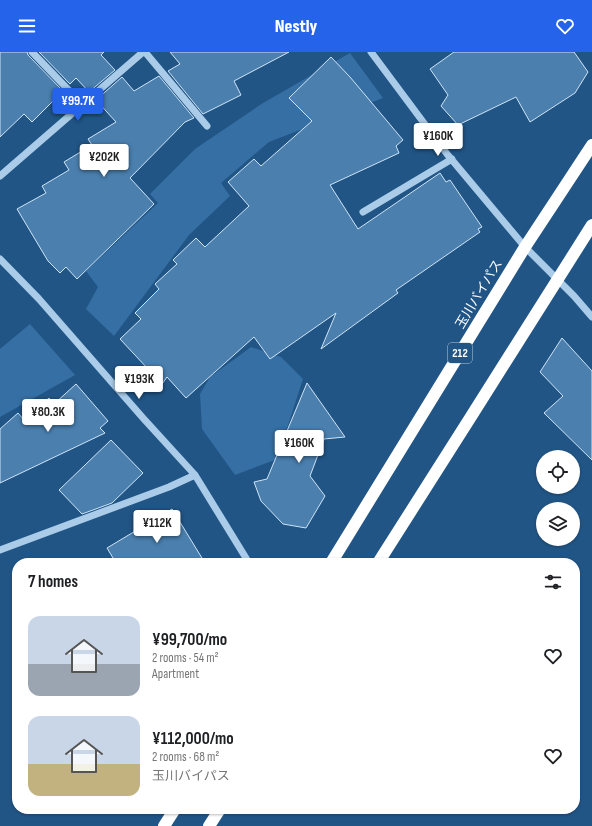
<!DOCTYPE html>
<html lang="en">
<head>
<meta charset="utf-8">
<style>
  body { margin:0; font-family:"Sofia Sans Condensed","Noto Sans JP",sans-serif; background:#f2f2f2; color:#202124; height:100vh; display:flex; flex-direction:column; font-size:15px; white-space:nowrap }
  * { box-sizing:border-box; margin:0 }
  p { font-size:13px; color:#757577 }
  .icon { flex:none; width:22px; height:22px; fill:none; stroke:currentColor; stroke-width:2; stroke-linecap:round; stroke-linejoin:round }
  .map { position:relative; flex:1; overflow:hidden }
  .panel { position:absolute; left:12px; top:506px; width:568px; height:256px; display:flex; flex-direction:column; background:#fff; border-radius:16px; box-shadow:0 1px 3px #0004 }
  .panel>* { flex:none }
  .controls { position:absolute; left:536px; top:398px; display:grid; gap:8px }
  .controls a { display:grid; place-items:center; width:44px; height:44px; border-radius:50%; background:#fff; box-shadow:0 1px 3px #0004; font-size:20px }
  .price { position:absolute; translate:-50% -34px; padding:0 9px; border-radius:4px; background:#fff; color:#222; font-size:13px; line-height:26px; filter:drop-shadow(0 1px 2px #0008) }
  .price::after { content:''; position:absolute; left:50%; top:24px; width:12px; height:9px; margin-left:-6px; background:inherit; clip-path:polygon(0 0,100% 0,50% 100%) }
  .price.selected { background:#2563eb; color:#fff }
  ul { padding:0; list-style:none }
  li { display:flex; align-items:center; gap:12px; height:100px; padding:0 16px }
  li span { display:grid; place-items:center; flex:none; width:112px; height:80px; border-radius:12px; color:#555 }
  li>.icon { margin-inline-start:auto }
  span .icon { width:48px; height:48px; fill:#fffc; stroke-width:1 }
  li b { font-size:17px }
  h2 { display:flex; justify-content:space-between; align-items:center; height:48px; padding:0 16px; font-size:17px }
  header { display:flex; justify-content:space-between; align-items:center; height:52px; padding:0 16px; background:#2563eb; color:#fff; font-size:18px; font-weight:800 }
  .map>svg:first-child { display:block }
  .green { fill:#356fa3 }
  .building { fill:#4a7fae; stroke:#cfe4f7 }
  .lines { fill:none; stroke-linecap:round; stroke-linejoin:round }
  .minor { stroke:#aacce9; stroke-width:7 }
  .highway { stroke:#fff; stroke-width:12 }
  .labels { text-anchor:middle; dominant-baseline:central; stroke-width:3; stroke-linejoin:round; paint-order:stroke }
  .shield { fill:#215586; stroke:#bcccdb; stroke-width:1 }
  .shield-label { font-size:12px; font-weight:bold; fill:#fff }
  .street-label { font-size:13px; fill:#fff; stroke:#215586 }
</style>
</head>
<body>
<header><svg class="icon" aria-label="menu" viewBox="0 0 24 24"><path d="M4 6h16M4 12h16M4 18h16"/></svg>Nestly<svg class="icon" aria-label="heart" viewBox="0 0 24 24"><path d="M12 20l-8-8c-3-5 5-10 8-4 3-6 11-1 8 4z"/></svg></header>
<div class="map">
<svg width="592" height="774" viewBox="0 0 592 774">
  <rect width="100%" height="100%" fill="#215586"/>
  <path class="green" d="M 350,1 L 383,46 L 269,90 L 221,131 L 230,144 L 189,183 L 114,284 L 86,257 L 98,235 L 86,219 L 158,151 L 150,142 L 195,97 L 263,51 Z
    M 30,272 L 75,323 L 0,365 L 0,297 Z
    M 251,295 L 281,305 L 303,327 L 277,407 L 235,423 L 202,377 L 200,342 L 210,325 Z"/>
  <path class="building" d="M 0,0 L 27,0 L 28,3 L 63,39 L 32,70 L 24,62 L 0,85 Z
    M 39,0 L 104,0 L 101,3 L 115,18 L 89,40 L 76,26 L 70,32 Z
    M 170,0 L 289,0 L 234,29 L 241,43 L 203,62 L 168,19 L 180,12 Z
    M 454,0 L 574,0 L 588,20 L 575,41 L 530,70 L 516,45 L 458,73 L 441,54 L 448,43 L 430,17 Z
    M 331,5 L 350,25 L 403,88 L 396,94 L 399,101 L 330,133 L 358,177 L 440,121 L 446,130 L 450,128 L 482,175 L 478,177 L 480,180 L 396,238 L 398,241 L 321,297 L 336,261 L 270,307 L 254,285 L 186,346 L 167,325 L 162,332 L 120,287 L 141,267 L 135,261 L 159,237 L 155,232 L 177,212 L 173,208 L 196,186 L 205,195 L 249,154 L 228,130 L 254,107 L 261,114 L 312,69 L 289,46 Z
    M 159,24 L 194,66 L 185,70 L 130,126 L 154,152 L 77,227 L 66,215 L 60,221 L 48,209 L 17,157 L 46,141 L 42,134 L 69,118 L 64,110 L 92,93 L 88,87 L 116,70 L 96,48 L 122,25 L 134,39 Z
    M 562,286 L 592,319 L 592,408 L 544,361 L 563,344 L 540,320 Z
    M 307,331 L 345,385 L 324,387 L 310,424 L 325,444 L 306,476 L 283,472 L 261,449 L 254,430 L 267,427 Z
    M 76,332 L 108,369 L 100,376 L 105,381 L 0,431 L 0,377 L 18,361 L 24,368 L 49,346 L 54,352 Z
    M 111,388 L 143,421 L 112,451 L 82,462 L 59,438 Z
    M 172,457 L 205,511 L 116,511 L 107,496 Z"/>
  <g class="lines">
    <path class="minor" d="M 32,0 L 83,53
      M 145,0 L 207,74
      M 371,0 L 447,102 L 509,176 L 525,195 L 574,244 L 592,265
      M 0,124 L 143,0
      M 363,160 L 452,107
      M 0,207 L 39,247 L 143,366 L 195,423 L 249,511
      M 0,498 L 169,435 L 195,423"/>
    <path class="highway" d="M 331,511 L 525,195 L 592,93
      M 378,511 L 472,363 L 592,173
      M 164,774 L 175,757
      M 209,774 L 220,757"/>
  </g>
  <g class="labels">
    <rect class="shield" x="448" y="291" width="24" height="20" rx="3"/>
    <g class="shield-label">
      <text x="460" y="301">212</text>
    </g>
    <g class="street-label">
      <text transform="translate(479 242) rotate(-59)">玉川バイパス</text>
    </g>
  </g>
</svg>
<div class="controls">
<a><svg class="icon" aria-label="locate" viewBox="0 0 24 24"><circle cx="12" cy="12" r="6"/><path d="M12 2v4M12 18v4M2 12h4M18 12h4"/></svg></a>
<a><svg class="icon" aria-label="layers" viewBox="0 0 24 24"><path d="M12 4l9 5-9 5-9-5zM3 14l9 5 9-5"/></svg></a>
</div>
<b class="price selected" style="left:78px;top:70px">¥99.7K</b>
<b class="price" style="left:438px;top:105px">¥160K</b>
<b class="price" style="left:104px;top:126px">¥202K</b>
<b class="price" style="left:139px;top:348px">¥193K</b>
<b class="price" style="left:48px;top:381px">¥80.3K</b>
<b class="price" style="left:299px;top:412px">¥160K</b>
<b class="price" style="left:157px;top:492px">¥112K</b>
<section class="panel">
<h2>7 homes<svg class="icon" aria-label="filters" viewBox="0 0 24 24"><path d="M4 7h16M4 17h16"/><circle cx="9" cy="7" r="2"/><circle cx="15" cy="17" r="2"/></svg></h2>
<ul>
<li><span style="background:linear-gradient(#c9d6e8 60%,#9aa5b1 0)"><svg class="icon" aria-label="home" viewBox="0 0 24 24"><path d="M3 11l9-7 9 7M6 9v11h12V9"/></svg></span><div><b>¥99,700/mo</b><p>2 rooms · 54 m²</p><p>Apartment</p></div><svg class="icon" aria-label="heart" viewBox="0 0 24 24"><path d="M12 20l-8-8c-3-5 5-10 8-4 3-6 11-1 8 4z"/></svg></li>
<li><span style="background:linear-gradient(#c9d6e8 60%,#c2b280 0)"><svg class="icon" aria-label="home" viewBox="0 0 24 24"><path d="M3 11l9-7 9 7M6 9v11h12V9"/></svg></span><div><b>¥112,000/mo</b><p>2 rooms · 68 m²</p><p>玉川バイパス</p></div><svg class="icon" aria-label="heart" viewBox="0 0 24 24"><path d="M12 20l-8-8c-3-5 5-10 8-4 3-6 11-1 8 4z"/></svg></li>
</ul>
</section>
</div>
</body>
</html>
